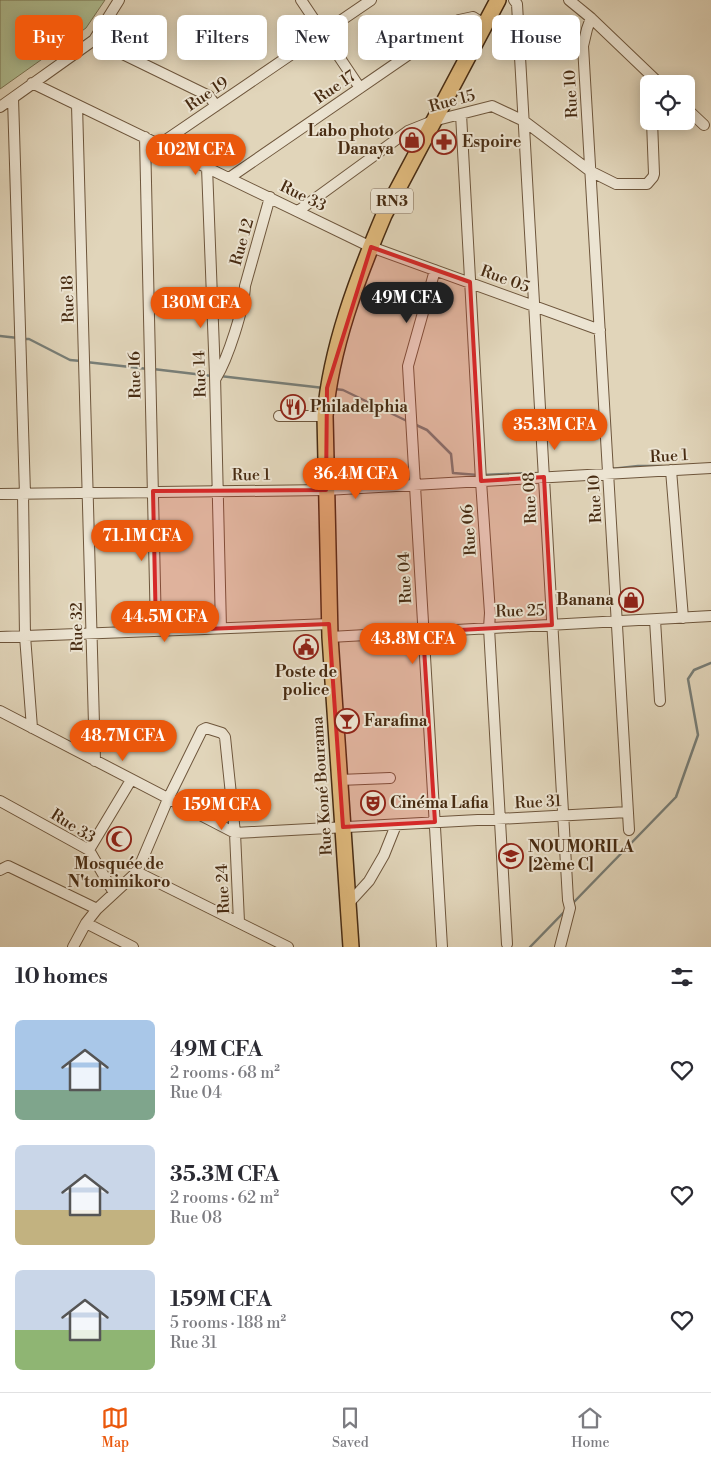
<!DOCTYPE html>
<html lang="en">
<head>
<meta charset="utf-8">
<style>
  body { margin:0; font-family:"Libre Bodoni",serif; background:#f7f7f7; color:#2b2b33; height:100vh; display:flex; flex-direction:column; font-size:19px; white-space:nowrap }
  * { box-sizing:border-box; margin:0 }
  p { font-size:16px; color:#7c7c81 }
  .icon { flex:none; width:28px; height:28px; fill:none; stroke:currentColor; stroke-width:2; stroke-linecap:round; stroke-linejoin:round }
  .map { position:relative; height:947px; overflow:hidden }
  .details { display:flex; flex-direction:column; background:#fff; flex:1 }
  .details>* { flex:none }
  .hud { position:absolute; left:15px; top:15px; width:681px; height:45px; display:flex; gap:10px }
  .fabs { position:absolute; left:640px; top:75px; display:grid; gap:10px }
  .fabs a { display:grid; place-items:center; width:55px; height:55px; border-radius:8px; background:#fff; box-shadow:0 2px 12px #0003; font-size:25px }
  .price { position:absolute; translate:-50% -42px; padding:0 11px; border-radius:18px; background:#ea580c; color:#fff; font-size:16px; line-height:32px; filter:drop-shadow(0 1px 2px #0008) }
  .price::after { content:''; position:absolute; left:50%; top:30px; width:15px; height:11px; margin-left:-8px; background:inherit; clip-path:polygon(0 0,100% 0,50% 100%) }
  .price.active { background:#222; color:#fff }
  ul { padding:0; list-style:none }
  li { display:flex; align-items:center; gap:15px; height:125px; padding:0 15px }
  li span { display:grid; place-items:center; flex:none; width:140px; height:100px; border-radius:8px; color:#555 }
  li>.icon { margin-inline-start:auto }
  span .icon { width:60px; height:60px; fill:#fffc; stroke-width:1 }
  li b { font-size:21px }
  h2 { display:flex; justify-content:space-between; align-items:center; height:60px; padding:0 15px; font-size:21px }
  .chip { padding:0 18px; border-radius:8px; background:#fff; box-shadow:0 2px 12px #0003; font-size:18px; line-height:45px }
  .chip.active { background:#ea580c; color:#fff }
  .tab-bar { display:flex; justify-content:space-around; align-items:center; height:70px; border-top:1px solid #e1e1e2; background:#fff; font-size:14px; color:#7c7c81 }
  .tab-bar a { display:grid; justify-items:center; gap:2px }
  .tab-bar .active { color:#ea580c }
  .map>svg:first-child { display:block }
  .green { fill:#afbe92; stroke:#7b7452 }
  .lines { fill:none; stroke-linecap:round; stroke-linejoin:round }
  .stream { stroke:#787e77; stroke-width:2.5 }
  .minor-casing { stroke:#6e563c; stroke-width:12 }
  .highway-casing { stroke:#472b12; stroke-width:18 }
  .minor { stroke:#ece4d2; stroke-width:10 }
  .highway { stroke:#e0ba7d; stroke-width:15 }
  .marked { fill:#d62828; fill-opacity:0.2; stroke:#d62828; stroke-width:4; stroke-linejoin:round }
  .labels { text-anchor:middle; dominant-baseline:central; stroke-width:4; stroke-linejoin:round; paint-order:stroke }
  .shield { fill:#ece4d2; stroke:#78624c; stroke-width:1 }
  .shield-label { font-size:15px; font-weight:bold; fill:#472b12 }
  .street-label { font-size:16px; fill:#472b12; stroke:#ece4d2 }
  .poi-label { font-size:16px; font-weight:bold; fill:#472b12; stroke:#ece4d2; text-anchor:start }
</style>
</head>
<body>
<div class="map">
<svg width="711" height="947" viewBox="0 0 711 947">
  <rect width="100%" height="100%" fill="#e1d5ba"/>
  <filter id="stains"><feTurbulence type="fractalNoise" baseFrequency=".004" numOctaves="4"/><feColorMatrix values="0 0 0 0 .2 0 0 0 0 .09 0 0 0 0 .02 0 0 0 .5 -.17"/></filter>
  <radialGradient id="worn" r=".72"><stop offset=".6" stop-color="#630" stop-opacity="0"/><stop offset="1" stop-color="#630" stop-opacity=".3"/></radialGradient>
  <path class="green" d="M 0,0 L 105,0 L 86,28 L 0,89 Z"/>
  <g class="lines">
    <path class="stream" d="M 0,336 L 18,338
      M 24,339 L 29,339 L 70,360 L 81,361
      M 86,362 L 148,369
      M 153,369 L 212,376
      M 220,376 L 324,388
      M 335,389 L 343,390 L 409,422
      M 414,424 L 427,430 L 451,454 L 453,473 L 478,475
      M 611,469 L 638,466 L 662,466
      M 483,475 L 530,473
      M 573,903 L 676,797 L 698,735 L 688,679 L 694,670 L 711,663
      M 530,947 L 566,910"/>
    <defs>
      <path id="minor" d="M 301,0 L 360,88
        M 514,0 L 517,4 L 568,900 L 570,908 L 560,947
        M 569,0 L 591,18 L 660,84
        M 591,18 L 587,29 L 583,46 L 629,830
        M 94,40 L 209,96 L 216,106
        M 32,83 L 371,247 L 600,330
        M 13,98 L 25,494 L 23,494 L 25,636 L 32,728
        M 77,105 L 95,761
        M 0,107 L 94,40 L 119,0
        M 686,108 L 704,125
        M 461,114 L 481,481 L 490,613 L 489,628 L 507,944
        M 145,137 L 156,631
        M 160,144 L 371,0
        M 207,167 L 215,376 L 221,628
        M 229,178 L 459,20 L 473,17 L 484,24
        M 298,211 L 408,131 L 433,121 L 492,106 L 524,121 L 590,171 L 616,184 L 647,184 L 653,177 L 654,174 L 652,121
        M 435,270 L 408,366 L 442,947
        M 216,378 C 228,358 244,309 245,286 L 270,197
        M 279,416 L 325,416
        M 671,470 L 683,618
        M 0,494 L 326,490 L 711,468
        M 655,620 L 660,701
        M 0,637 L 329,624
        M 330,637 L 711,616
        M 0,711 L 235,833 L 628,812
        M 339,780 L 390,778
        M 0,801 L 89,850 L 114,893
        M 89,850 L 131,780
        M 0,870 L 8,866 L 97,909
        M 137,872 L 288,947
        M 348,904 L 369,881 L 384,855 L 396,825
        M 86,923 L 133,947
        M 73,947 L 86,923 L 97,909 L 137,872 L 168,799 L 202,730 L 206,728 L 222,733 L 225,737 L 235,833 L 239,922"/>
      <path id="highway" d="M 351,947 L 330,637 L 325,416 C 331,347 357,279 384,215 L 498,0"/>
    </defs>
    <use href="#minor" class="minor-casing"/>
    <use href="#highway" class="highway-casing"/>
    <use href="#minor" class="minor"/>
    <use href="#highway" class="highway"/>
  </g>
  <path class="marked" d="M 371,247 L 470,282 L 481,481 L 544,477 L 552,625 L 423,632 L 435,822 L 343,827 L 329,624 L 156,631 L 153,491 L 326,490 L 327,388 Z"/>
  <defs>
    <symbol id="shop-ring" viewBox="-11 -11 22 22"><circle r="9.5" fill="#ece4d2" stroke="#8f2418" stroke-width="1.5"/><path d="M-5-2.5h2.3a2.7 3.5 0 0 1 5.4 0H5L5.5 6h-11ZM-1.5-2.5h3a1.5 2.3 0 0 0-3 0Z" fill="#8f2418"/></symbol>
    <symbol id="pharmacy-ring" viewBox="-11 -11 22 22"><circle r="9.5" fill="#ece4d2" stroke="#8f2418" stroke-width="1.5"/><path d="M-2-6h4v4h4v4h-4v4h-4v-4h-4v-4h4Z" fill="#8f2418"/></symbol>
    <symbol id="restaurant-ring" viewBox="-11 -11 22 22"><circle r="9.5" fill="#ece4d2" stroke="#8f2418" stroke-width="1.5"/><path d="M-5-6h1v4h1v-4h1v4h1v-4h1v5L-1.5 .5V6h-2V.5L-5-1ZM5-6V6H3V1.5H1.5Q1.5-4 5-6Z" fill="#8f2418"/></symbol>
    <symbol id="civic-ring" viewBox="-11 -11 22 22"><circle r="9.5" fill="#ece4d2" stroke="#8f2418" stroke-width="1.5"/><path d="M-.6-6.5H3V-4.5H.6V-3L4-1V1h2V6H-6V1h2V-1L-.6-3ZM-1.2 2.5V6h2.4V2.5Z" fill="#8f2418"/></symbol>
    <symbol id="bar-ring" viewBox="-11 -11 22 22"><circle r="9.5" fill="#ece4d2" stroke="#8f2418" stroke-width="1.5"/><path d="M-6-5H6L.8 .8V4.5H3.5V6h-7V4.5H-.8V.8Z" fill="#8f2418"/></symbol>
    <symbol id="theatre-ring" viewBox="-11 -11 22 22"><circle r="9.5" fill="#ece4d2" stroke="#8f2418" stroke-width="1.5"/><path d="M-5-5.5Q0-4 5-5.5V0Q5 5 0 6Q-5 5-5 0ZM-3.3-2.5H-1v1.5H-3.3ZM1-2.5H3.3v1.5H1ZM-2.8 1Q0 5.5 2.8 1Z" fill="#8f2418"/></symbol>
    <symbol id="mosque-ring" viewBox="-11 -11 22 22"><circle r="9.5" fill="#ece4d2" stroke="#8f2418" stroke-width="1.5"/><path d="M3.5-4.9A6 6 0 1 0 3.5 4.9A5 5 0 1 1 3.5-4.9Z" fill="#8f2418"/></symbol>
    <symbol id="school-ring" viewBox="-11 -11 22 22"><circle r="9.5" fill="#ece4d2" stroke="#8f2418" stroke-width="1.5"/><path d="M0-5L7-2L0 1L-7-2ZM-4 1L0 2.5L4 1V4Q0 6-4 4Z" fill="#8f2418"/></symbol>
  </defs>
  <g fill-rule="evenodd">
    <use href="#shop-ring" x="398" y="126" width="28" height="28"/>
    <use href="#pharmacy-ring" x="430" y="128" width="28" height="28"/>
    <use href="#restaurant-ring" x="279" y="393" width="28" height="28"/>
    <use href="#shop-ring" x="617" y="586" width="28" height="28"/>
    <use href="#civic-ring" x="292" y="633" width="28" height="28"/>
    <use href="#bar-ring" x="333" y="707" width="28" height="28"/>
    <use href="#theatre-ring" x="359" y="789" width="28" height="28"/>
    <use href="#mosque-ring" x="105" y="825" width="28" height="28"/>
    <use href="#school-ring" x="497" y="842" width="28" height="28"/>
  </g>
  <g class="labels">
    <rect class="shield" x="371" y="188.5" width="42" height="25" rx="4"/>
    <g class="shield-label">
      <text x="392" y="201">RN3</text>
    </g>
    <g class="street-label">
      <text transform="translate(335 87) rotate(-34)">Rue 17</text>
      <text transform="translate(207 94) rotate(-34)">Rue 19</text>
      <text transform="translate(571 94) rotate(-93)">Rue 10</text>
      <text transform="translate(452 101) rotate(-15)">Rue 15</text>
      <text transform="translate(303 196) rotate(26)">Rue 33</text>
      <text transform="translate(242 242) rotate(-74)">Rue 12</text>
      <text transform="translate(505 279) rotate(20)">Rue 05</text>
      <text transform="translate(68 299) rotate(-92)">Rue 18</text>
      <text transform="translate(200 374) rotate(-92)">Rue 14</text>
      <text transform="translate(135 375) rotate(-91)">Rue 16</text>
      <text transform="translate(669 456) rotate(-3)">Rue 1</text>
      <text transform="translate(251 475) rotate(-1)">Rue 1</text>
      <text transform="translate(530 498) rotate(-93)">Rue 08</text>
      <text transform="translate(595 499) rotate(-93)">Rue 10</text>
      <text transform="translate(469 530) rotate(-94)">Rue 06</text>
      <text transform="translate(405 578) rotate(-93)">Rue 04</text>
      <text transform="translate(520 611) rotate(-2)">Rue 25</text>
      <text transform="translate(77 627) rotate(-91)">Rue 32</text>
      <text transform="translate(322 786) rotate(-94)">Rue Koné Bourama</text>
      <text transform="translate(538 802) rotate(-3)">Rue 31</text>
      <text transform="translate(73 826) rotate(32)">Rue 33</text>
      <text transform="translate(223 889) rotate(-93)">Rue 24</text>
    </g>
    <g class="poi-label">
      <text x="394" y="131" text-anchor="end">Labo photo<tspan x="394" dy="18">Danaya</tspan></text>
      <text x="462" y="142">Espoire</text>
      <text x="310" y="407">Philadelphia</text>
      <text x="614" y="600" text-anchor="end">Banana</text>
      <text x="306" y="672" text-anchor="middle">Poste de<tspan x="306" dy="18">police</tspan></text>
      <text x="364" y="721">Farafina</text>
      <text x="390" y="803">Cinéma Lafia</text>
      <text x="528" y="847">NOUMORILA<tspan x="528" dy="18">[2ème C]</tspan></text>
      <text x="119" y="864" text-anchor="middle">Mosquée de<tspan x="119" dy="18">N'tominikoro</tspan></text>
    </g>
  </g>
  <rect width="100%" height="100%" filter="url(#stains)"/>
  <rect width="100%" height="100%" fill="url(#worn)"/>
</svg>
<div class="fabs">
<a><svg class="icon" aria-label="locate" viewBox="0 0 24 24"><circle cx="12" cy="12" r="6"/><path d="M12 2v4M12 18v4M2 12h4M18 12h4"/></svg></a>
</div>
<b class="price" style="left:196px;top:176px">102M CFA</b>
<b class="price active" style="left:407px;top:324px">49M CFA</b>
<b class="price" style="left:201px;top:329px">130M CFA</b>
<b class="price" style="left:555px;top:451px">35.3M CFA</b>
<b class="price" style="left:356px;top:500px">36.4M CFA</b>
<b class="price" style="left:142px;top:562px">71.1M CFA</b>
<b class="price" style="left:165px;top:643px">44.5M CFA</b>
<b class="price" style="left:413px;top:665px">43.8M CFA</b>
<b class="price" style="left:123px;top:762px">48.7M CFA</b>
<b class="price" style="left:222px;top:831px">159M CFA</b>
<div class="hud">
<a class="chip active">Buy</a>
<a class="chip">Rent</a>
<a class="chip">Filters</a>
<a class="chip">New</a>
<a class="chip">Apartment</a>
<a class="chip">House</a>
</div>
</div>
<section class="details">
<h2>10 homes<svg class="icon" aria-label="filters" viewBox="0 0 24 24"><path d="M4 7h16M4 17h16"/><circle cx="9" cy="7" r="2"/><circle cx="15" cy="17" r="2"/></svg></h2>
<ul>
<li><span style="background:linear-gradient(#a9c7e8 70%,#7fa58c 0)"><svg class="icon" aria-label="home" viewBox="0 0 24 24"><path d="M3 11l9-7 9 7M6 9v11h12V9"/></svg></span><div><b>49M CFA</b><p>2 rooms · 68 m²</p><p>Rue 04</p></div><svg class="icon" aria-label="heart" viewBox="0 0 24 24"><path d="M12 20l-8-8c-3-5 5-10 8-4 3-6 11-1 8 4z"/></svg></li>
<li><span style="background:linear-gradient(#c9d6e8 65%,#c2b280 0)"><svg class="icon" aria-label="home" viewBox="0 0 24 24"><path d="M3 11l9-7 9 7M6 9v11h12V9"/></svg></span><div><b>35.3M CFA</b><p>2 rooms · 62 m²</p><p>Rue 08</p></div><svg class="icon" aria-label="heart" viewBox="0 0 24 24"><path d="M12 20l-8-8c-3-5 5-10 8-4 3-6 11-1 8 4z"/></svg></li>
<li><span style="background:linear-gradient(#c9d6e8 60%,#8fb573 0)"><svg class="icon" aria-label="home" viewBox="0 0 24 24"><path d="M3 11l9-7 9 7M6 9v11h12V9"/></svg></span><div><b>159M CFA</b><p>5 rooms · 188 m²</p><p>Rue 31</p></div><svg class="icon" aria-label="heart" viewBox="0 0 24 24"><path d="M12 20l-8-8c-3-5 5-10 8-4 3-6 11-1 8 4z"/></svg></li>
</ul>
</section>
<nav class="tab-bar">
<a class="active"><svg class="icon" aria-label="map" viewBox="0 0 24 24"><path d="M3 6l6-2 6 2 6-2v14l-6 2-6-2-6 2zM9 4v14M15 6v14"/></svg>Map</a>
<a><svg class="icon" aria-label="saved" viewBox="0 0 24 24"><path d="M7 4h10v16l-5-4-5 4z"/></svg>Saved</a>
<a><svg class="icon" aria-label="home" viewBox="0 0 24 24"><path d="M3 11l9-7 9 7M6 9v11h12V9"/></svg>Home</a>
</nav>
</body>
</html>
